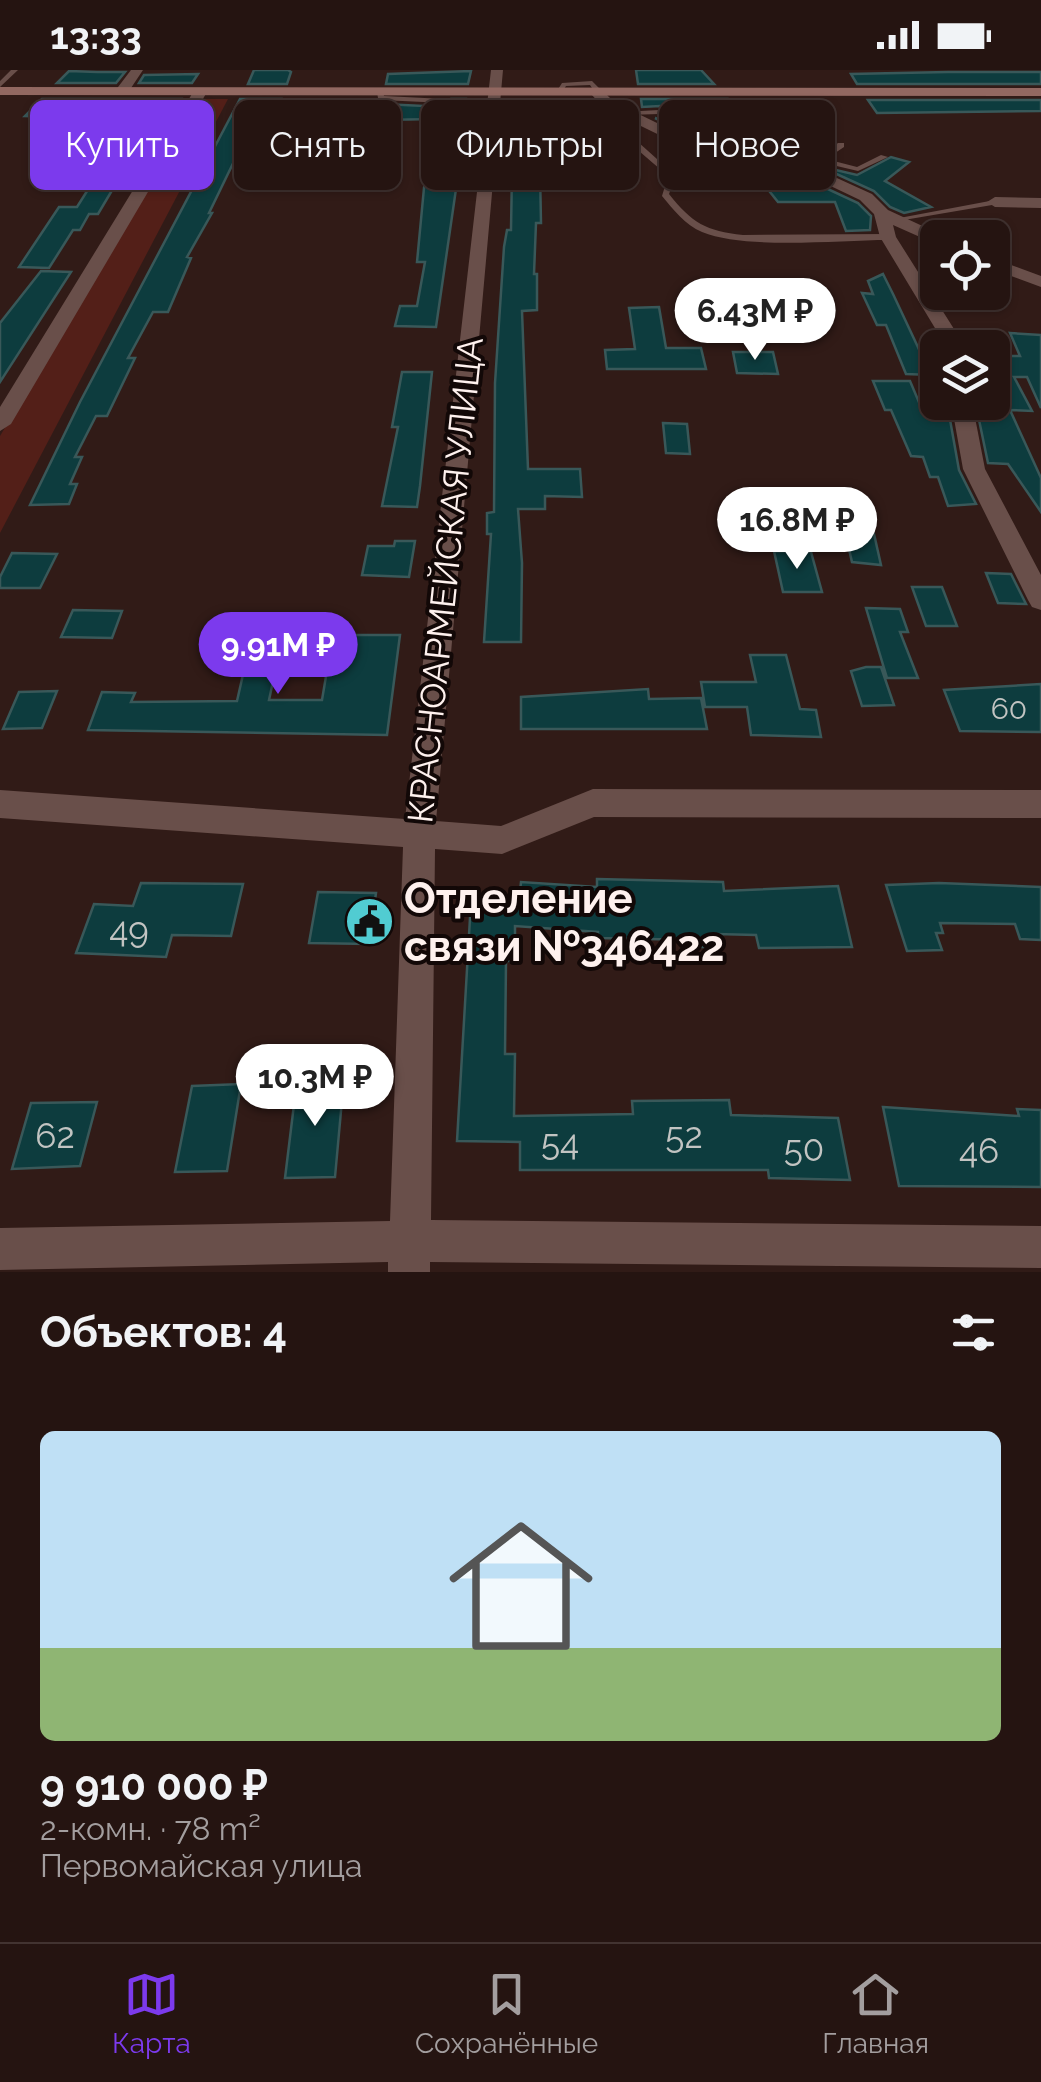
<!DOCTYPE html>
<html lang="ru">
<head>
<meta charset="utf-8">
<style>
  body { margin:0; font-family:Raleway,sans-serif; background:#2d1d1a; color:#f1f3f6; height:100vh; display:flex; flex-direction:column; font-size:38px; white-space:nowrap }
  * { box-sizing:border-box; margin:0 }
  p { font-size:32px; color:#a39e9f }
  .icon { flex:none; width:55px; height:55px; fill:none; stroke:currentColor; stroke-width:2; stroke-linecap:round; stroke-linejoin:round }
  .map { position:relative; height:1202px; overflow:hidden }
  .sheet { display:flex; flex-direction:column; background:#251411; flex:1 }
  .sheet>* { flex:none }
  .top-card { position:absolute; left:30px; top:30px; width:982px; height:90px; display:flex; gap:20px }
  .fabs { position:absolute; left:920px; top:150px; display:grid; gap:20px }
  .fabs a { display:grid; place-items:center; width:90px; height:90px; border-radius:15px; background:#251411; box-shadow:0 2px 8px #0004,0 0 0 2px #423331; font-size:50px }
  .price { position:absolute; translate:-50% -85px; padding:0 22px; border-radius:35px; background:#fff; color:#222; font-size:32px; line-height:65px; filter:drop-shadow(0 2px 5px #0008) }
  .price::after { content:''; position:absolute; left:50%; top:60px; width:30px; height:22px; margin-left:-15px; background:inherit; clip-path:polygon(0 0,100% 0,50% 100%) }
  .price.on { background:#7c3aed; color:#fff }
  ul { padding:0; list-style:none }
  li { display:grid; align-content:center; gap:20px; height:530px; padding:0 40px }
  li span { display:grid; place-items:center; height:310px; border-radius:15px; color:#555 }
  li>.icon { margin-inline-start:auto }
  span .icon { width:180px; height:180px; fill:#fffc; stroke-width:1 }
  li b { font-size:42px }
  h2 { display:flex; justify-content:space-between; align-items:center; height:120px; padding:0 40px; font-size:42px }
  .chip { padding:0 35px; border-radius:15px; background:#251411; box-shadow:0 2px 8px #0004,0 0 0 2px #423331; font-size:35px; line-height:90px }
  .chip.on { background:#7c3aed; color:#fff }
  .status { display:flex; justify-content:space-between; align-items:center; height:70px; padding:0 50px; background:#251411; direction:ltr }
  .status svg { height:28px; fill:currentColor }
  .dock { display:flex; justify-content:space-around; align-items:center; height:140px; border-top:2px solid #423331; background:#251411; font-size:28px; color:#a39e9f }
  .dock a { display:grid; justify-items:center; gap:5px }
  .dock .on { color:#7c3aed }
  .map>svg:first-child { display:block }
  .green { fill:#531f18 }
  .building { fill:#0d3c3e; stroke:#395859; stroke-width:2.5 }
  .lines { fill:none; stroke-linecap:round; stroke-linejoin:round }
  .lane { fill:#694f4a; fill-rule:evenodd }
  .street { fill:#694f4a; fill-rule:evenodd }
  .secondary { fill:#926861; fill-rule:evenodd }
  .labels { text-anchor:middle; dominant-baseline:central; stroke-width:8; stroke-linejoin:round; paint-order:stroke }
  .number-label { font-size:30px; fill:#c2c4c2 }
  .street-label { font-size:35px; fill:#fef1ee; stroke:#120807 }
  .near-number-label { font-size:35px; fill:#c2c4c2 }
  .near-poi-label { font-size:42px; font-weight:bold; fill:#fef1ee; stroke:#120807; text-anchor:start }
</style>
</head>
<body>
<div class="status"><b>13:33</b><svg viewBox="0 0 49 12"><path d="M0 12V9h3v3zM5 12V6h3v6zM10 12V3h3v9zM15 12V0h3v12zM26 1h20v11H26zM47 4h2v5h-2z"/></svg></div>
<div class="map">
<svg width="1041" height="1202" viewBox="0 0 1041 1202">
  <rect width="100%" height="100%" fill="#311b17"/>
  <path class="green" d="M 200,29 L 228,29 L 0,463 L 0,366 Z"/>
  <path class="building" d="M 254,0 L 288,0 L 291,2 L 287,14 L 248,14 Z
    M 636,0 L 701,0 L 714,14 L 638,14 Z
    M 69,1 L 97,2 L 125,2 L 116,13 L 57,13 Z
    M 471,1 L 468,14 L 386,14 L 388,4 Z
    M 948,2 L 1041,2 L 1041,14 L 857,14 L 851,4 Z
    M 198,4 L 192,13 L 139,13 L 144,5 Z
    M 42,29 L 181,29 L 160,61 L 81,60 L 66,58 L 74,49 L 62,49 L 64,47 L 25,46 Z
    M 240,29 L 281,29 L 273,48 L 255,48 L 209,143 L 212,143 L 187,187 L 191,188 L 168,242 L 153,242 L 128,288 L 135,288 L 107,346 L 96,346 L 75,387 L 82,387 L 70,414 L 77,414 L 69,434 L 30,435 L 80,332 Z
    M 451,29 L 466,29 L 465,57 L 436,257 L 395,256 L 400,236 L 417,236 L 425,192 L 417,192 L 424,118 L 436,49 L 380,50 L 383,34 L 445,37 Z
    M 641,29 L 728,29 L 745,47 L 763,53 L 746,63 L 660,36 L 642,37 Z
    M 868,30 L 1041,30 L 1041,41 L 877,43 Z
    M 516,32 L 536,32 L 537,38 L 578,38 L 591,75 L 606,68 L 608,104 L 586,109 L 586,80 L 559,80 L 557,59 L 515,58 Z
    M 655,48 L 780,87 L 857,105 L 891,87 L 909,92 L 885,111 L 931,137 L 904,143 L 890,137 L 874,121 L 830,101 L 697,68 Z
    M 750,97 L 817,114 L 858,133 L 871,146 L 870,160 L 846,161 L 835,132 L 778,132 Z
    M 512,102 L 540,102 L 541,153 L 536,153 L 534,204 L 537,204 L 537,240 L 522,241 L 528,399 L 580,399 L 582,427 L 545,426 L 545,439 L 518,439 L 522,493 L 521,572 L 484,572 L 491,464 L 487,464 L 487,443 L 494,442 L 495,313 L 504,177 L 507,160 L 511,160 Z
    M 114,117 L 98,144 L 89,144 L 80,160 L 73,160 L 49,198 L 19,197 L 59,137 L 77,137 L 89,118 Z
    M 41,201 L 71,202 L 0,312 L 0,253 Z
    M 883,204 L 893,224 L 931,305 L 906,304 L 886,255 L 877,255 L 862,223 L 873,224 L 868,211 Z
    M 659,237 L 666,278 L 701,278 L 706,299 L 607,299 L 605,280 L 635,279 L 629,238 Z
    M 1010,263 L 1041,265 L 1041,338 L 1027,307 L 1014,307 L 1032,341 L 1010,340 L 1041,408 L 1041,442 L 1008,394 L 988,393 L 978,345 L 992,345 L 992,268 L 1003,286 L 1020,286 Z
    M 733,282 L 773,282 L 778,304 L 737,303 Z
    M 402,302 L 432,302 L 420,416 L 417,437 L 382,436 L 398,357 L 392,357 Z
    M 873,311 L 910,311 L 924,344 L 949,344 L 959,400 L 976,434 L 948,436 L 938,407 L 930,407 L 923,387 L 911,386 L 891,340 L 885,340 Z
    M 663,353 L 687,354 L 690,384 L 666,383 Z
    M 845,462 L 874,464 L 881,495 L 852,492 Z
    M 395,471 L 415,471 L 409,507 L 362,505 L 368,476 L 394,476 Z
    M 774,481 L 811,482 L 822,522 L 783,522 Z
    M 12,483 L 57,484 L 40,518 L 0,518 L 0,507 Z
    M 986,503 L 1011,504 L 1026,534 L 998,533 Z
    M 912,517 L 942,517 L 957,556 L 926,556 Z
    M 866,538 L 900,539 L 908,562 L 900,562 L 918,608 L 887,608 Z
    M 73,540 L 122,541 L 112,568 L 61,567 Z
    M 252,565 L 283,565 L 269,630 L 322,630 L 333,565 L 400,565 L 387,665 L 88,660 L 102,622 L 135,623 L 131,632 L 237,631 Z
    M 750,585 L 786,585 L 800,639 L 816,640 L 821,667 L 751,665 L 747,637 L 705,637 L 701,612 L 756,612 Z
    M 866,597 L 881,597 L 894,635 L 862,636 L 851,601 Z
    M 1041,614 L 1041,662 L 960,661 L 944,620 Z
    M 648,619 L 649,629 L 701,628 L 707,659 L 521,659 L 521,627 Z
    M 57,621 L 42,658 L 3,659 L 19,622 Z
    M 597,809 L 723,812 L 724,821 L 838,816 L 852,877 L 759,878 L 756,865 L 716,864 L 717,877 L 696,877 L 695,870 L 598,868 L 598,862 L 515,856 L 515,891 L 506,891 L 505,984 L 515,984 L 514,1046 L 633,1044 L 632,1031 L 729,1030 L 731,1045 L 838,1048 L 850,1110 L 769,1108 L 768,1100 L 520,1100 L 520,1072 L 457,1071 L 471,831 L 519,831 L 521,812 L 597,817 Z
    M 141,813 L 243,814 L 231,866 L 172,865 L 166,887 L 76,883 L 94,834 L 133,836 Z
    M 939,813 L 1041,817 L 1041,870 L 1020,869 L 1015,854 L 940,853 L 943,863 L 936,863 L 942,880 L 907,881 L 886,815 Z
    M 318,822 L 376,823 L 369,874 L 309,873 Z
    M 344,1008 L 335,1107 L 285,1108 L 297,1010 Z
    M 241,1014 L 227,1101 L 175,1102 L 192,1016 Z
    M 97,1032 L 80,1096 L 12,1099 L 31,1033 Z
    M 883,1037 L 1019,1046 L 1017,1039 L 1041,1040 L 1041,1117 L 899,1116 Z"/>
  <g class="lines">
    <path class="lane" d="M 11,0 L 18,0 L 0,17 L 0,11 Z
      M 592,11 L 599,18 L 590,25 L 585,24 L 592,18 L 590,15 L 566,16 L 560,25 L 555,24 L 562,13 Z
      M 380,20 L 383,22 L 384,26 L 445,29 L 448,31 L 445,33 L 381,30 L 378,28 L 377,22 Z
      M 659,40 L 746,67 L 768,54 L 772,54 L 772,56 L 752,69 L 783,78 L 802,64 L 808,64 L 808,68 L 790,80 L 819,87 L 838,73 L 844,73 L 844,77 L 826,89 L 857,97 L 881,85 L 888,87 L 858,101 L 781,83 L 659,44 L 627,45 L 625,50 L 638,72 L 676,106 L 669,124 C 692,153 706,161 743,165 L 888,164 L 892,167 L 888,170 C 838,170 746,180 702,162 C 685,155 673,139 662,126 L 668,106 L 632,75 L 619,50 L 622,42 Z
      M 995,130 L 999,132 L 998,134 L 898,151 L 894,149 Z"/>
    <path class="street" d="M 131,0 L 143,0 L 127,24 L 117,24 L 115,21 Z
      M 491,0 L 503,0 L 436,751 L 501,756 L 593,719 L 1041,720 L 1041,748 L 594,747 L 502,784 L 435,779 L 431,1150 L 1041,1156 L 1041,1198 L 430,1192 L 430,1202 L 388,1202 L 388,1192 L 0,1200 L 0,1158 L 390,1151 L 403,777 L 0,748 L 0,720 L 405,749 Z
      M 195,19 L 207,22 L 11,354 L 0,361 L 0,337 Z
      M 593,21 L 603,21 L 614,32 L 696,72 L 828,104 L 872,124 L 888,140 L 944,166 L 938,168 L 938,175 L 893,155 L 896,167 L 966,278 L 947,278 L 880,167 L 874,144 L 860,130 L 818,110 L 686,78 L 604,38 L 591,24 Z
      M 1041,128 L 1041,138 L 995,137 L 987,132 L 995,127 Z
      M 992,188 L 1041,206 L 1041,217 L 992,199 Z
      M 951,332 L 972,332 L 985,399 L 1041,505 L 1041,540 L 1032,537 L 1028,530 L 963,399 Z"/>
    <path class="secondary" d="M 0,17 L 1041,18 L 1041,26 L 0,25 Z"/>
  </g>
  <defs>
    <symbol id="civic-disc" viewBox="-11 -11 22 22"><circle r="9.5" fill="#51ccd2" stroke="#120807"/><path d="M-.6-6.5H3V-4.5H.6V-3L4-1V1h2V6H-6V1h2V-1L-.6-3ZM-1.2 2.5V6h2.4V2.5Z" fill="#111"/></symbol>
  </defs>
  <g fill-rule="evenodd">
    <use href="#civic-disc" x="342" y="824" width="55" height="55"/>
  </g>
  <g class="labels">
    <g class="number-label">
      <text x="1009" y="638">60</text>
    </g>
    <g class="street-label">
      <text transform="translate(445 510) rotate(-84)">КРАСНОАРМЕЙСКАЯ УЛИЦА</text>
    </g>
    <g class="near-number-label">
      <text x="129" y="859">49</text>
      <text x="55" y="1065">62</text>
      <text x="684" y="1065">52</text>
      <text x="560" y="1072">54</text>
      <text x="804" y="1078">50</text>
      <text x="979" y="1080">46</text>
    </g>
    <g class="near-poi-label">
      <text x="404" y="828">Отделение<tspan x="404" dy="48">связи №346422</tspan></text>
    </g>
  </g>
</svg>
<div class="fabs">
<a><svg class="icon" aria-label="locate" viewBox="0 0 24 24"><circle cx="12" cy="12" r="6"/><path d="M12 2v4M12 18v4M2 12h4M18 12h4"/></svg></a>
<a><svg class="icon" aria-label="layers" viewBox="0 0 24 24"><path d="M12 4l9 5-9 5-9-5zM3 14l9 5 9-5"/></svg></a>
</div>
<b class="price" style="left:755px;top:293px">6.43M ₽</b>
<b class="price" style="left:797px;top:502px">16.8M ₽</b>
<b class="price on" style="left:278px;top:627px">9.91M ₽</b>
<b class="price" style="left:315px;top:1059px">10.3M ₽</b>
<div class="top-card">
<a class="chip on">Купить</a>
<a class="chip">Снять</a>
<a class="chip">Фильтры</a>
<a class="chip">Новое</a>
</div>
</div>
<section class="sheet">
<h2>Объектов: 4<svg class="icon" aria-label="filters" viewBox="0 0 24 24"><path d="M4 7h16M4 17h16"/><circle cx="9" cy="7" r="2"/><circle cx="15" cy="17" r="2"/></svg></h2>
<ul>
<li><span style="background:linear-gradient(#bfe0f5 70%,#8fb573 0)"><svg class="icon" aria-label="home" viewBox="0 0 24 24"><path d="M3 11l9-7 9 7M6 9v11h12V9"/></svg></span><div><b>9 910 000 ₽</b><p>2-комн. · 78 m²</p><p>Первомайская улица</p></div></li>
</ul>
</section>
<nav class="dock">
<a class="on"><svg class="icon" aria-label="map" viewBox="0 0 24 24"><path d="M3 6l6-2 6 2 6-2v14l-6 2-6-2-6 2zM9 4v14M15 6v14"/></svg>Карта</a>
<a><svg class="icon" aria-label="saved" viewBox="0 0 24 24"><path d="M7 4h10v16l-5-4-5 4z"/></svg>Сохранённые</a>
<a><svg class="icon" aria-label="home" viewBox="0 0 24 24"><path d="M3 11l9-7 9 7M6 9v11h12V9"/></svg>Главная</a>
</nav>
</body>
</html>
